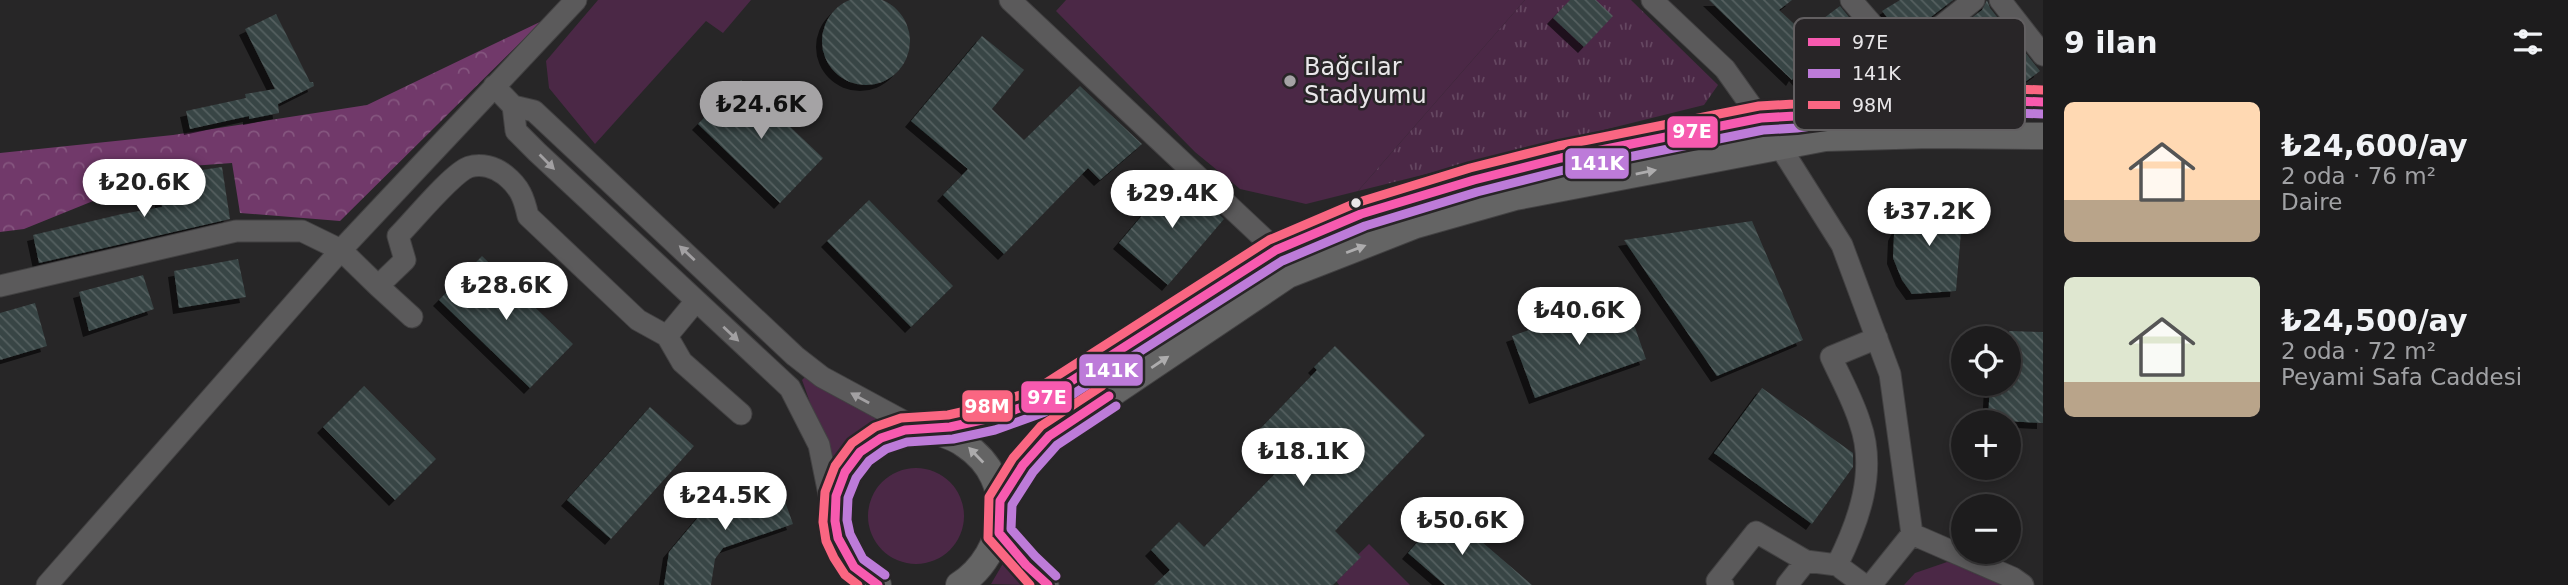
<!DOCTYPE html>
<html lang="tr">
<head>
<meta charset="utf-8">
<style>
  body { margin:0; font-family:"DejaVu Sans",sans-serif; background:#252526; color:#f1f3f6; height:100vh; display:flex; flex-direction:column; font-size:26px; white-space:nowrap }
  * { box-sizing:border-box; margin:0 }
  p { font-size:23px; color:#a0a1a4 }
  .icon { flex:none; width:38px; height:38px; fill:none; stroke:currentColor; stroke-width:2; stroke-linecap:round; stroke-linejoin:round }
  .map { position:relative; flex:1; overflow:hidden }
  .side { display:flex; flex-direction:column; background:#1d1c1d; width:525px }
  .side>* { flex:none }
  .buttons { position:absolute; left:1951px; top:326px; display:grid; gap:14px }
  .buttons a { display:grid; place-items:center; width:70px; height:70px; border-radius:50%; background:#1d1c1d; box-shadow:0 4px 10px #0003,0 0 0 2px #3b3a3b; font-size:35px }
  .price { position:absolute; translate:-50% -60px; padding:0 16px; border-radius:24px; background:#fff; color:#222; font-size:23px; line-height:46px; filter:drop-shadow(0 2px 4px #0008) }
  .price::after { content:''; position:absolute; left:50%; top:42px; width:21px; height:16px; margin-left:-10px; background:inherit; clip-path:polygon(0 0,100% 0,50% 100%) }
  .price.on { background:#a5a3a5; color:#111 }
  ul { padding:0; list-style:none }
  li { display:flex; align-items:center; gap:21px; height:175px; padding:0 21px }
  li span { display:grid; place-items:center; flex:none; width:196px; height:140px; border-radius:10px; color:#555 }
  li>.icon { margin-inline-start:auto }
  span .icon { width:84px; height:84px; fill:#fffc; stroke-width:1 }
  li b { font-size:30px }
  h2 { display:flex; justify-content:space-between; align-items:center; height:84px; padding:0 21px; font-size:30px }
  main { display:flex; flex:1; min-height:0 }
  .map>svg:first-child { display:block }
  .grass { fill:#4b2846 }
  .forest { fill:url(#forest-crowns) }
  .park { fill:url(#park-tufts) }
  .building { fill:url(#building-back-hatch); filter:url(#shadow) }
  .lines { fill:none; stroke-linecap:round; stroke-linejoin:round }
  .minor-casing { stroke:#424142; stroke-width:23 }
  .major-casing { stroke:#424142; stroke-width:28 }
  .minor { stroke:#5b5a5b; stroke-width:21 }
  .major { stroke:#646464; stroke-width:26 }
  .bus-1-casing { stroke:#282527; stroke-width:14 }
  .bus-2-casing { stroke:#282527; stroke-width:14 }
  .bus-3-casing { stroke:#282527; stroke-width:14 }
  .bus-1 { stroke:#f75aaf; stroke-width:9 }
  .bus-2 { stroke:#bd7bd9; stroke-width:9 }
  .bus-3 { stroke:#fa6682; stroke-width:9 }
  .oneway { fill:#a2a0a2 }
  .oneway2 { fill:#adacad }
  .poi-dot { fill:#a5a3a5; stroke:#282527; stroke-width:2.5 }
  .bus-dot { fill:#e9e7e9; stroke:#282527; stroke-width:2.5 }
  .labels { text-anchor:middle; dominant-baseline:central; stroke-width:5; stroke-linejoin:round; paint-order:stroke }
  .poi-label { font-size:24px; fill:#e9e7e9; stroke:#282527; text-anchor:start }
  .key { fill:#282527; stroke:#625f61; stroke-width:2 }
  .key-label { font-size:19px; fill:#e9e7e9 }
  .line-badge { stroke:#282527; stroke-width:2.5 }
  .badge-label { font-size:19px; text-anchor:middle; font-weight:bold; fill:#fff }
</style>
</head>
<body>
<main>
<div class="map">
<svg width="2043" height="585" viewBox="0 0 2043 585">
  <defs>
    <pattern id="forest-crowns" width="20" height="18" patternUnits="userSpaceOnUse" patternTransform="scale(1.75)"><rect width="20" height="18" fill="#71396a"/><path d="M2 6a3 3 0 1 1 6 0M12 15a3 3 0 1 1 6 0" fill="none" stroke="#85567f"/></pattern>
    <pattern id="park-tufts" width="24" height="20" patternUnits="userSpaceOnUse" patternTransform="scale(1.75)"><rect width="24" height="20" fill="#4b2846"/><path d="M3 7l-1-3M5 7V3M7 7l1-3M15 17l-1-3M17 17v-4M19 17l1-3" fill="none" stroke="#654761"/></pattern>
    <pattern id="building-back-hatch" width="6" height="6" patternUnits="userSpaceOnUse" patternTransform="scale(1.75)"><rect width="6" height="6" fill="#384545"/><path d="M-1 5l2 2M0 0l6 6M5-1l2 2" fill="none" stroke="#556060"/></pattern>
    <filter id="shadow"><feDropShadow dx="-6" dy="6" stdDeviation="0" flood-color="#0009"/></filter>
  </defs>
  <rect width="100%" height="100%" fill="#272627"/>
  <path class="grass" d="M 598,0 L 751,0 L 723,33 L 706,21 L 595,144 L 549,88 L 546,61 Z
    M 1066,0 L 1525,0 L 1358,191 L 1306,204 L 1240,189 L 1195,152 L 1056,11 Z
    M 806,376 L 880,416 L 835,457 L 828,453 L 802,380 Z
    M868 516a48 48 0 1 1 96 0a48 48 0 1 1-96 0Z
    M 1369,544 L 1410,585 L 1339,585 L 1334,578 Z
    M 1005,560 L 1031,585 L 991,584 Z
    M 1947,562 L 1991,572 L 2005,585 L 1904,585 L 1915,573 Z"/>
  <path class="forest" d="M 542,21 L 340,221 L 240,213 L 232,163 L 177,167 L 24,229 L 0,232 L 0,153 L 173,135 L 367,105 Z"/>
  <path class="park" d="M 1525,0 L 1631,0 L 1718,85 L 1704,105 L 1358,191 Z"/>
  <path class="building" d="M822 41a44 44 0 1 1 88 0a44 44 0 1 1-88 0Z
    M 1570,0 L 1596,0 L 1613,16 L 1584,47 L 1553,18 Z
    M 1709,0 L 1792,0 L 1779,10 L 1804,33 L 1840,6 L 1857,27 L 1822,55 L 1838,74 L 1809,92 L 1795,75 L 1792,80 Z
    M 1900,0 L 1953,0 L 1931,17 L 1902,35 L 1882,11 Z
    M 1987,0 L 1990,8 L 2040,71 L 2021,85 L 2016,85 L 2004,70 L 1985,84 L 1967,84 L 1953,65 L 1947,68 L 1933,47 L 1982,10 Z
    M 276,14 L 310,82 L 313,82 L 314,86 L 278,104 L 279,113 L 249,119 L 249,116 L 190,129 L 186,111 L 246,98 L 245,94 L 275,89 L 245,29 Z
    M 982,36 L 1024,70 L 992,109 L 1024,140 L 1080,86 L 1142,144 L 1100,180 L 1088,168 L 1004,254 L 943,195 L 968,169 L 911,121 Z
    M 741,80 L 823,158 L 780,203 L 698,124 Z
    M 222,167 L 230,219 L 39,263 L 33,235 L 122,214 L 162,207 L 160,195 L 183,192 L 181,173 Z
    M 1176,175 L 1224,219 L 1168,285 L 1119,243 Z
    M 869,200 L 953,286 L 911,327 L 827,241 Z
    M 1935,203 L 1963,209 L 1956,291 L 1912,294 L 1902,280 L 1893,258 L 1894,235 L 1903,218 L 1915,207 Z
    M 1752,221 L 1803,340 L 1717,376 L 1624,240 Z
    M 482,256 L 573,344 L 530,388 L 439,300 Z
    M 238,259 L 246,297 L 179,308 L 174,271 Z
    M 143,275 L 154,309 L 89,331 L 79,292 Z
    M 1624,296 L 1646,359 L 1535,398 L 1512,336 Z
    M 35,303 L 47,346 L 0,360 L 0,313 Z
    M 2009,331 L 2043,332 L 2043,423 L 1988,420 L 1990,383 L 2009,383 Z
    M 1335,346 L 1425,435 L 1335,531 L 1361,557 L 1333,585 L 1154,585 L 1170,570 L 1151,550 L 1179,522 L 1204,547 L 1289,459 L 1259,430 L 1317,370 L 1314,367 Z
    M 364,386 L 436,459 L 395,500 L 323,427 Z
    M 1762,388 L 1853,453 L 1853,467 L 1812,524 L 1714,453 Z
    M 650,407 L 694,446 L 611,539 L 567,500 Z
    M 777,479 L 793,524 L 723,548 L 715,559 L 711,585 L 664,585 L 669,552 L 710,503 Z
    M 1445,510 L 1532,585 L 1445,585 L 1408,553 Z"/>
  <g class="lines">
    <defs>
      <path id="minor" d="M 1010,0 L 1276,250 L 1288,275
        M 1652,0 L 1725,69 L 1779,145 L 1842,245 L 1890,374 L 1912,534 L 2013,578 L 2023,585
        M 1851,0 L 1898,54 L 1929,98
        M 2000,0 L 2043,55
        M 494,86 L 513,106 L 534,111 L 795,356 L 822,377 L 920,430
        M 513,106 L 516,131 L 537,152 L 790,388 L 819,445 L 832,509
        M 1800,113 L 1939,28 L 1974,0
        M 0,286 L 236,231 L 302,231 L 341,250 L 378,286 L 405,260 L 398,236 C 413,221 452,173 469,167 C 481,163 495,167 505,175 C 520,187 524,198 528,216 L 638,320 L 667,336 L 682,362 L 741,414
        M 378,286 L 412,317
        M 667,336 L 696,301
        M 999,533 L 1026,565 L 1048,585
        M 47,585 L 341,250 L 576,0
        M 1723,585 L 1717,581 L 1756,532 L 1806,561 L 1837,565
        M 1787,585 L 1806,561
        M 1864,585 L 1837,565 C 1859,521 1877,471 1860,423 C 1853,400 1841,379 1831,357 L 1877,338
        M 1871,585 L 1912,534"/>
      <path id="major" d="M 931,430 C 943,434 955,437 965,445 C 1018,480 1008,553 959,585
        M 1000,501 L 1023,465 L 1049,436 L 1288,275 L 1416,225 L 1515,197 L 1825,138 L 1930,135 L 2043,136
        M 878,585 L 854,567 L 845,553 L 838,538 L 835,521 L 836,496 L 845,472 L 860,452 L 881,438 L 905,430 L 931,430 L 950,427 L 991,418 L 1040,401 L 1276,250 L 1361,214 L 1474,180 L 1561,158 L 1761,118 L 1795,116 L 1929,98 L 2043,102"/>
    </defs>
    <use href="#minor" class="minor-casing"/>
    <use href="#major" class="major-casing"/>
    <use href="#minor" class="minor"/>
    <use href="#major" class="major"/>
    <defs>
      <path id="bus-1" d="M 878,585 L 854,567 L 838,538 L 835,521 L 836,496 L 845,472 L 860,452 L 881,438 L 905,430 L 950,427 L 991,418 L 1040,401 L 1276,250 L 1361,214 L 1474,180 L 1561,158 L 1761,118 L 1795,116 L 1929,98 L 2043,102
        M 1048,585 L 1026,565 L 999,533 L 1000,501 L 1023,465 L 1049,436 L 1109,396"/>
      <path id="bus-2" d="M 885,575 L 863,559 L 850,534 L 847,520 L 848,498 L 856,478 L 869,461 L 886,449 L 907,442 L 953,439 L 995,430 L 1045,412 L 1282,261 L 1365,226 L 1477,192 L 1564,170 L 1763,130 L 1797,128 L 1930,110 L 2043,114
        M 1056,576 L 1035,556 L 1011,529 L 1012,505 L 1033,472 L 1057,445 L 1116,406"/>
      <path id="bus-3" d="M 858,585 L 845,575 L 834,558 L 826,541 L 823,522 L 825,492 L 835,466 L 852,443 L 875,427 L 901,418 L 948,415 L 988,406 L 1035,390 L 1269,240 L 1356,203 L 1470,168 L 1558,146 L 1759,106 L 1794,104 L 1928,86 L 2043,90
        M 1030,585 L 988,538 L 989,497 L 1013,458 L 1041,426 L 1102,386"/>
    </defs>
    <use href="#bus-1" class="bus-1-casing"/>
    <use href="#bus-2" class="bus-2-casing"/>
    <use href="#bus-3" class="bus-3-casing"/>
    <use href="#bus-1" class="bus-1"/>
    <use href="#bus-2" class="bus-2"/>
    <use href="#bus-3" class="bus-3"/>
  </g>
  <defs><path id="oneway-solid" d="M-6-.8H1V-3.2L6.5 0L1 3.2V.8H-6Z" transform="scale(1.75)"/></defs>
  <g class="oneway">
    <use href="#oneway-solid" transform="translate(547 162) rotate(45)"/>
    <use href="#oneway-solid" transform="translate(687 253) rotate(-137)"/>
    <use href="#oneway-solid" transform="translate(731 334) rotate(43)"/>
    <use href="#oneway-solid" transform="translate(860 398) rotate(-151)"/>
  </g>
  <g class="oneway2">
    <use href="#oneway-solid" transform="translate(1646 172) rotate(-11)"/>
    <use href="#oneway-solid" transform="translate(1356 249) rotate(-21)"/>
    <use href="#oneway-solid" transform="translate(1160 362) rotate(-34)"/>
    <use href="#oneway-solid" transform="translate(976 455) rotate(-134)"/>
  </g>
  <circle class="poi-dot" cx="1290" cy="81" r="7"/>
  <circle class="bus-dot" cx="1356" cy="203" r="6"/>
  <g class="labels">
    <g class="poi-label">
      <text x="1304" y="67">Bağcılar<tspan x="1304" dy="28">Stadyumu</tspan></text>
    </g>
  </g>
  <rect x="1794" y="18" width="231" height="112" rx="10" class="key"/>
  <rect x="1808" y="38" width="32" height="8" fill="#f75aaf"/>
  <rect x="1808" y="69" width="32" height="9" fill="#bd7bd9"/>
  <rect x="1808" y="101" width="32" height="8" fill="#fa6682"/>
  <g class="key-label">
    <text x="1852" y="49">97E</text>
    <text x="1852" y="80">141K</text>
    <text x="1852" y="112">98M</text>
  </g>
  <g class="line-badge">
    <rect x="1666" y="115" width="53" height="34" rx="7" fill="#f75aaf"/>
    <rect x="1564" y="147" width="66" height="33" rx="7" fill="#bd7bd9"/>
    <rect x="1078" y="353" width="66" height="34" rx="7" fill="#bd7bd9"/>
    <rect x="1020" y="380" width="53" height="34" rx="7" fill="#f75aaf"/>
    <rect x="961" y="389" width="53" height="34" rx="7" fill="#fa6682"/>
  </g>
  <g class="badge-label">
    <text x="1692" y="138">97E</text>
    <text x="1597" y="170">141K</text>
    <text x="1111" y="377">141K</text>
    <text x="1047" y="404">97E</text>
    <text x="987" y="413">98M</text>
  </g>
</svg>
<div class="buttons">
<a><svg class="icon" aria-label="locate" viewBox="0 0 24 24"><circle cx="12" cy="12" r="6"/><path d="M12 2v4M12 18v4M2 12h4M18 12h4"/></svg></a>
<a>+</a>
<a>−</a>
</div>
<b class="price on" style="left:761px;top:141px">₺24.6K</b>
<b class="price" style="left:144px;top:219px">₺20.6K</b>
<b class="price" style="left:1172px;top:230px">₺29.4K</b>
<b class="price" style="left:1929px;top:248px">₺37.2K</b>
<b class="price" style="left:506px;top:322px">₺28.6K</b>
<b class="price" style="left:1579px;top:347px">₺40.6K</b>
<b class="price" style="left:1303px;top:488px">₺18.1K</b>
<b class="price" style="left:725px;top:532px">₺24.5K</b>
<b class="price" style="left:1462px;top:557px">₺50.6K</b>
</div>
<section class="side">
<h2>9 ilan<svg class="icon" aria-label="filters" viewBox="0 0 24 24"><path d="M4 7h16M4 17h16"/><circle cx="9" cy="7" r="2"/><circle cx="15" cy="17" r="2"/></svg></h2>
<ul>
<li><span style="background:linear-gradient(#ffd9b3 70%,#b9a48a 0)"><svg class="icon" aria-label="home" viewBox="0 0 24 24"><path d="M3 11l9-7 9 7M6 9v11h12V9"/></svg></span><div><b>₺24,600/ay</b><p>2 oda · 76 m²</p><p>Daire</p></div></li>
<li><span style="background:linear-gradient(#dfe7d0 75%,#b9a48a 0)"><svg class="icon" aria-label="home" viewBox="0 0 24 24"><path d="M3 11l9-7 9 7M6 9v11h12V9"/></svg></span><div><b>₺24,500/ay</b><p>2 oda · 72 m²</p><p>Peyami Safa Caddesi</p></div></li>
</ul>
</section>
</main>
</body>
</html>
